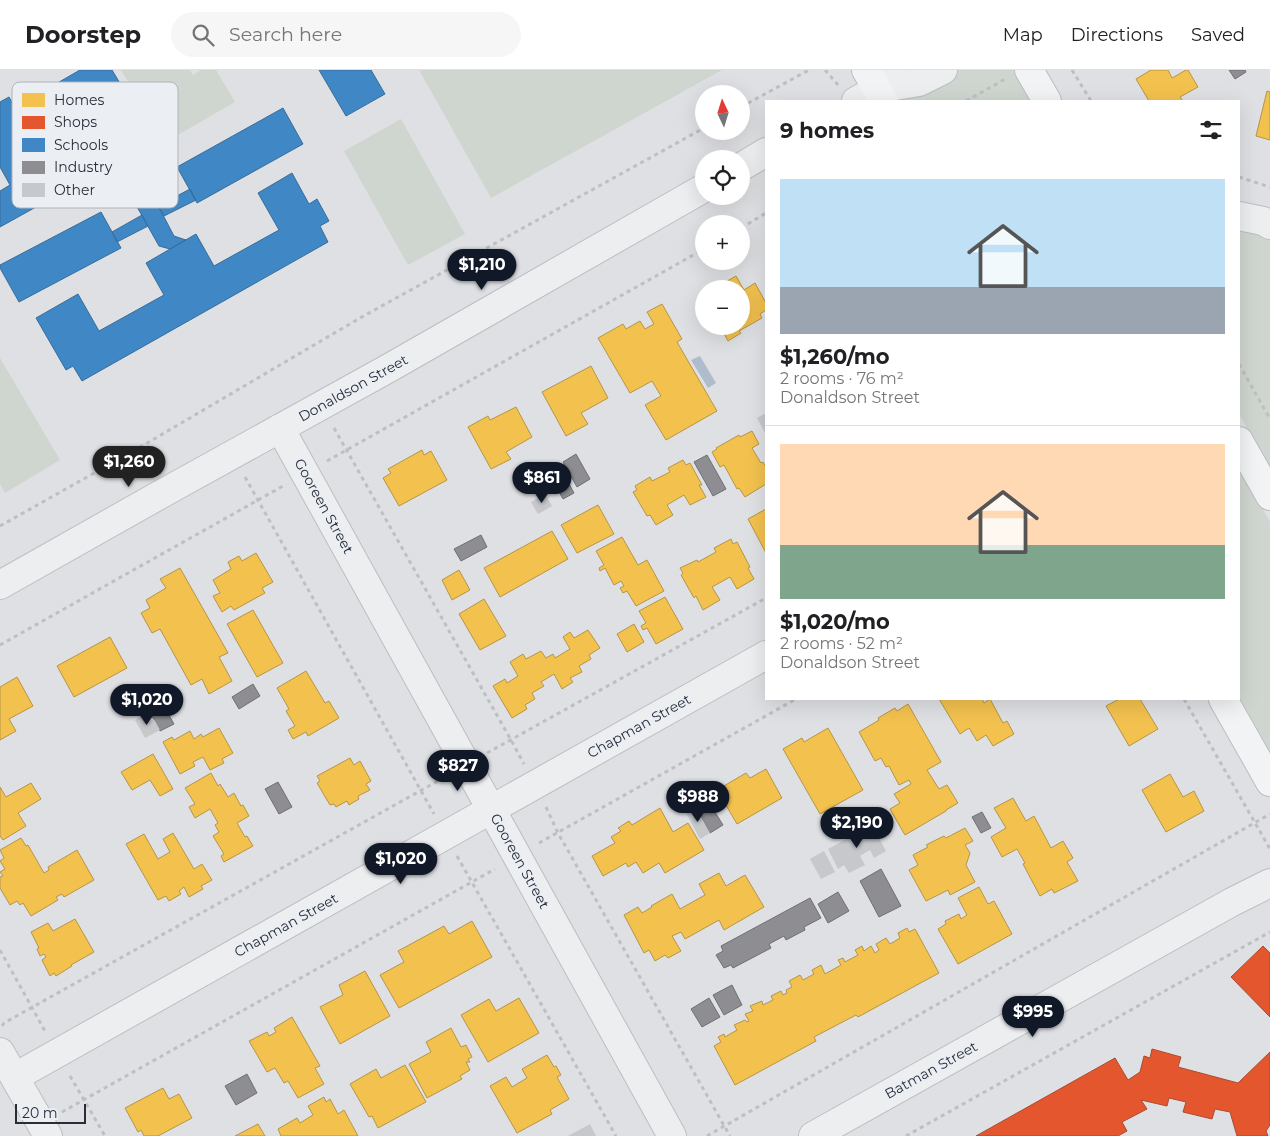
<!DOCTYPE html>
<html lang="en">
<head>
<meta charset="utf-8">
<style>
  body { margin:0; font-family:Montserrat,sans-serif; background:#f6f6f6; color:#202124; height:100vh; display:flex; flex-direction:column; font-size:19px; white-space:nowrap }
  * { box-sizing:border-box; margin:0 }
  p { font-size:16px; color:#757577 }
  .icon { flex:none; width:28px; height:28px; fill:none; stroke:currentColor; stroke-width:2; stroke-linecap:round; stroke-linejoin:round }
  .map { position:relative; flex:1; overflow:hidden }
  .panel { position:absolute; left:765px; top:30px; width:475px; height:600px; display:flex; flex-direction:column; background:#fff; border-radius:0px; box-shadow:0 5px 20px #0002 }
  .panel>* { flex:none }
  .needle { width:32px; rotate:356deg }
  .controls { position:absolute; left:695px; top:15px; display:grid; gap:10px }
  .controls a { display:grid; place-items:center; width:55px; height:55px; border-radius:50%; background:#fff; box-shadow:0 5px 20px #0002; font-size:25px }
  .scale { position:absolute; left:15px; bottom:12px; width:71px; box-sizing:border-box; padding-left:5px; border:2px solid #272e3a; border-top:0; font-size:14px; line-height:18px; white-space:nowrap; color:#272e3a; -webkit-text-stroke:4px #ebeef3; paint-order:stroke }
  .price { position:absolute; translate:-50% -42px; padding:0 11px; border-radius:18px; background:#111827; color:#fff; font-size:16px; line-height:32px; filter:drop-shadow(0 1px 2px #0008) }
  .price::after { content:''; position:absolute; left:50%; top:30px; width:15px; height:11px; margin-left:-8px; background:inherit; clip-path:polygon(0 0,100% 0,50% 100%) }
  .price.current { background:#222; color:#fff }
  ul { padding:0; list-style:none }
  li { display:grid; align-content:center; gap:10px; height:265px; padding:0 15px }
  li+li { border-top:1px solid #e0e0e0 }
  li span { display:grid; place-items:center; height:155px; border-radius:0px; color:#555 }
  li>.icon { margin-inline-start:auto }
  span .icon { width:90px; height:90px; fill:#fffc; stroke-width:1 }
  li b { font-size:21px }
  h2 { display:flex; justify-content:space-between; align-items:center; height:60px; padding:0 15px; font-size:21px }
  header { display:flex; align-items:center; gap:30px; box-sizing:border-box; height:70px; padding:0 25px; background:#fff; border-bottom:1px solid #e0e0e0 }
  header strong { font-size:24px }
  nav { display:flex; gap:28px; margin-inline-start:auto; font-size:18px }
  .search { width:350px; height:45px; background:#f6f6f6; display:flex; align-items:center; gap:12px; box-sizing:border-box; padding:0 18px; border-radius:28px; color:#757577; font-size:19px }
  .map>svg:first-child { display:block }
  .green { fill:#cfd6cf }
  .water { fill:#aebccd }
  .homes { fill:#f2c14e; stroke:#b59548 }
  .shops { fill:#e4572e; stroke:#ab4b32 }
  .schools { fill:#3f88c5; stroke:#386d9b }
  .industry { fill:#8d8d92; stroke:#6e7078 }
  .building { fill:#c6c8cb }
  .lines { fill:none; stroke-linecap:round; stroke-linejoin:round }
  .minor-casing { stroke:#bcbec1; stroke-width:30 }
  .major-casing { stroke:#bbbdc1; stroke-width:30 }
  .path { stroke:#bdbfc2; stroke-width:3; stroke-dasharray:4 4; stroke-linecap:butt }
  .minor { stroke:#edeef0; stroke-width:28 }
  .major { stroke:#f2f3f4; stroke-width:28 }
  .labels { text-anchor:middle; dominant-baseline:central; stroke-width:5; stroke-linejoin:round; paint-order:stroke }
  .street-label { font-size:14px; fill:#272e3a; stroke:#ebeef3 }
  .key { fill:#ebeef3; stroke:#b0b4bc; stroke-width:1 }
  .key-label { font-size:14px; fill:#272e3a }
</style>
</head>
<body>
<header>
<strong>Doorstep</strong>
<div class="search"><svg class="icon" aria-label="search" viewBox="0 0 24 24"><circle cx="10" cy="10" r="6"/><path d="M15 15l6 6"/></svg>Search here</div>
<nav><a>Map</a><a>Directions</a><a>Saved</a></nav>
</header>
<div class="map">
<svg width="1270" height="1066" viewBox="0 0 1270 1066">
  <rect width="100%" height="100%" fill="#dee0e3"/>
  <path class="green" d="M 121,0 L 190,0 L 193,5 L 201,0 L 216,0 L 235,32 L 164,73 Z
    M 419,0 L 722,0 L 491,128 Z
    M 886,0 L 1015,0 L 1033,31 L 904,31 Z
    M 401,49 L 465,164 L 408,195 L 344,81 Z
    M 1239,160 L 1262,164 L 1270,167 L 1270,400 L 1239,344 Z
    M 0,288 L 60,390 L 5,423 L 0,414 Z
    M 1239,396 L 1270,452 L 1270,682 L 1239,627 Z"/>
  <path class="water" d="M 700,286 L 716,313 L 708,318 L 691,290 Z"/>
  <path class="homes" d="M 1151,0 L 1168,0 L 1172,8 L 1186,0 L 1188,0 L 1198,17 L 1180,27 L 1183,31 L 1149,31 L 1136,9 Z
    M 1267,21 L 1270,22 L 1270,70 L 1256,66 Z
    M 736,206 L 744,220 L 755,213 L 766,233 L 766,240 L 760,244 L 762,248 L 739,261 L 741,263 L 728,271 L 720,256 L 741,256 L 741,219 L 715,218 Z
    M 662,234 L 682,269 L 677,272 L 717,341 L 666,370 L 645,335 L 661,326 L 652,311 L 630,323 L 598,268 L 623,254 L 626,259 L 640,251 L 645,259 L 654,254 L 647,242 Z
    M 591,296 L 608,328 L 581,343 L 588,354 L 566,366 L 542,322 Z
    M 516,337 L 532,367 L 506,382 L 511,389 L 491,399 L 468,357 L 488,346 L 490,350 Z
    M 752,361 L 759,374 L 752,378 L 761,393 L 763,392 L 766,397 L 766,414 L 745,427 L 739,418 L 737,419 L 724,395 L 720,397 L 712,382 L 717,379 L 716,378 L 739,365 L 740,367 Z
    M 422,380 L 424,385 L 431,381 L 447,410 L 399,436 L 383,408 L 391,403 L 388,399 Z
    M 683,390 L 686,395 L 690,393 L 702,415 L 699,415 L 706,427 L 690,435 L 684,425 L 667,435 L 673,445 L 656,455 L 650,445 L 647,446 L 633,422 L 637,420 L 635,416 L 650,407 L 652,411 L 670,402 L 668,398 Z
    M 598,435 L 614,464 L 577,483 L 561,455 Z
    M 766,439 L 766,483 L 748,449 Z
    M 552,461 L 568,489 L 500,527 L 484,498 Z
    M 622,467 L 638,495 L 647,490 L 664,521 L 636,536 L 627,521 L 623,523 L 620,518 L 624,516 L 621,511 L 614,515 L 605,498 L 600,501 L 599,498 L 604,495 L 596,481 Z
    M 731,469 L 733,474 L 737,472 L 750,497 L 748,498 L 754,509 L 737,519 L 730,507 L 712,517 L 720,530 L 703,540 L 696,526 L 694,528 L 681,505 L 683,503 L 680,498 L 697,490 L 698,492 L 716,482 L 714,478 Z
    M 256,483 L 273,512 L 262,518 L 265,523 L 234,540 L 231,536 L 222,542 L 213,526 L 220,523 L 213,510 L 231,499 L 228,492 L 239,486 L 242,491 Z
    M 180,498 L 228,583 L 219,587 L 232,611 L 209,624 L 202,609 L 191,615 L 160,559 L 152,563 L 141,543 L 150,538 L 146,530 L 166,518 L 160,509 Z
    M 459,500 L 470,520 L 452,530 L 442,510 Z
    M 665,527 L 683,559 L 656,574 L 647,558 L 643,560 L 641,556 L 646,553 L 639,541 Z
    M 484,529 L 506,566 L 480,580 L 459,544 Z
    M 253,540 L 283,593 L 257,607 L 227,554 Z
    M 634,554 L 644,572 L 627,582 L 617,564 Z
    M 588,560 L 600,578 L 589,585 L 591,589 L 579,596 L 582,602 L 570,608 L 573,612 L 562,619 L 554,604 L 541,612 L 544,616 L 532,623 L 535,629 L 525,635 L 527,639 L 512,648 L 493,616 L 505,609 L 507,613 L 518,606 L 510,592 L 523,584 L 526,589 L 541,581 L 546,588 L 553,584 L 555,588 L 570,579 L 563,567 L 570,562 L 574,568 Z
    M 110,567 L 127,598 L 74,627 L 57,596 Z
    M 306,601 L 325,633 L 329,631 L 339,648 L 308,666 L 306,662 L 293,669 L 288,660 L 295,656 L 286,641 L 289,639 L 277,618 Z
    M 17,607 L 33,636 L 9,649 L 16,661 L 0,670 L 0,617 Z
    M 939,629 L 982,629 L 984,633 L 990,629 L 1003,653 L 1007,651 L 1014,664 L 993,676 L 986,665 L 977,671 L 969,658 L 960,664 Z
    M 1119,629 L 1140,629 L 1158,659 L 1129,676 L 1106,636 Z
    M 908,634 L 941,692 L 927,700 L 939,719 L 947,715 L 958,733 L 946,740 L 946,741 L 905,765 L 890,739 L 900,733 L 894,724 L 911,714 L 909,710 L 899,715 L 889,696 L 886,697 L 881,688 L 875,691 L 859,662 L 879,650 L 878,648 L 895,638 L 897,641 Z
    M 219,658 L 233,683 L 222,689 L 224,693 L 210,700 L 203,687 L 193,692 L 195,696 L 180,704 L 163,672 L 172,667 L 174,670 L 190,661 L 194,669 L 201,664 L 203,667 Z
    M 828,658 L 863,720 L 820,744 L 783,679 L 802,668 L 804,672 Z
    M 153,684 L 173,719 L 160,726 L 150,710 L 132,720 L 121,702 Z
    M 350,688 L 354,695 L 360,691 L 371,711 L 366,714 L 370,720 L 358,726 L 359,729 L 349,735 L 347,731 L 336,737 L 334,734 L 330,735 L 317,713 L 320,711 L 317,706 Z
    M 766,699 L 782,728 L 737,754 L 717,720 L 746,703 L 750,708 Z
    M 211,703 L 218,716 L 220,714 L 228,727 L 234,723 L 241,736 L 243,735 L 249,746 L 237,753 L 245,767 L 247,766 L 253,776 L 224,792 L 221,786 L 224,784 L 213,766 L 219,762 L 215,755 L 218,753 L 210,739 L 195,748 L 189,737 L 195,734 L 185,718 Z
    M 1170,704 L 1183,727 L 1194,721 L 1204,741 L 1166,762 L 1142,720 Z
    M 31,713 L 41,729 L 18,743 L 26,756 L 3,770 L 0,766 L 0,717 L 6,727 Z
    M 1013,728 L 1026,751 L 1034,746 L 1051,778 L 1063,771 L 1073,788 L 1067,792 L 1078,811 L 1054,823 L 1052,819 L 1040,826 L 1023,794 L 1025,793 L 1017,779 L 1002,787 L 991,767 L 1006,758 L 994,738 Z
    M 660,738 L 673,762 L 688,753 L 704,780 L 665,803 L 659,793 L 643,803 L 636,792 L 628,797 L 626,793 L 603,806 L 592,786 L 615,773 L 611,767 L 621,761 L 618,758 L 629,751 L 632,755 Z
    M 965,758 L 973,771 L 965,775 L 970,783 L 966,795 L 975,812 L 950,825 L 948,820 L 926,831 L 909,800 L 918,795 L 913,785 L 928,777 L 926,775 L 944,766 L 946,768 Z
    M 173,763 L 194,799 L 202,794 L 212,810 L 201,816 L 203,819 L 189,827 L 184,817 L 179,821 L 181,824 L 169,831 L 166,826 L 158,830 L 126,774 L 144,764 L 158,789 L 170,782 L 163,769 Z
    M 21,768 L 26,776 L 28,775 L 44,803 L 49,800 L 48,797 L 77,780 L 94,810 L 64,827 L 62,824 L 56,827 L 58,830 L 31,846 L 23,833 L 20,835 L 17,831 L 10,835 L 0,818 L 0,807 L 3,806 L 0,802 L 5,799 L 0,791 L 4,788 L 0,780 Z
    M 719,803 L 726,816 L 745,805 L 764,837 L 724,860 L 719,850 L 685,869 L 681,862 L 672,866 L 681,881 L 668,888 L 665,885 L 655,891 L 649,880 L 644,883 L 624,845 L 638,837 L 642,843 L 652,837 L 651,836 L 672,824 L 680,839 L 705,825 L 699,814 Z
    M 979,817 L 988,834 L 994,831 L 1012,864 L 958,894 L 938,859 L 946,854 L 945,851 L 959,844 L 961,849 L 967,845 L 958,828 Z
    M 75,849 L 94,882 L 71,895 L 72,896 L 56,906 L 54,903 L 50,906 L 42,890 L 46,887 L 44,884 L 40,886 L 37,879 L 39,878 L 31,862 L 48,853 L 53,861 Z
    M 472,851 L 492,887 L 399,938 L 380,905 L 404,892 L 398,881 L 444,856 L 449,864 Z
    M 907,858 L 909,862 L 915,859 L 939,903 L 858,947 L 856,945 L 814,967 L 816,971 L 735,1015 L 714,976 L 721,972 L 718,967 L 724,964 L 725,967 L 737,960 L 734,955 L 745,950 L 747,952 L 749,951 L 745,944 L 753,941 L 750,936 L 762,931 L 763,935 L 773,930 L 771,926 L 781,921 L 783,925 L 787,923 L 786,920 L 792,917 L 789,911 L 800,905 L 803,910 L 814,904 L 812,900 L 821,895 L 825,904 L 841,895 L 838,890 L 843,888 L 845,892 L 858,885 L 855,880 L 862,876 L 864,881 L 871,876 L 875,883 L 879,880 L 876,874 L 886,868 L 890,874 L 900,868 L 898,863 Z
    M 365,901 L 390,946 L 340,974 L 320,937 L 343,925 L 339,915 Z
    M 519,928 L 539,963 L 488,992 L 461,945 L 489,929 L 496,941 Z
    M 292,947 L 320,996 L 315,998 L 324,1014 L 298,1028 L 288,1011 L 284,1013 L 275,998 L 267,1002 L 249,971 L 267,962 L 269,966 L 276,962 L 274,958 Z
    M 451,958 L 461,977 L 466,975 L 472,987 L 468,989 L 470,992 L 466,992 L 470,1000 L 460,1006 L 462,1009 L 427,1028 L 409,994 L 431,982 L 426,972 Z
    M 547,985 L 554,997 L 556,996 L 561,1005 L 557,1007 L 569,1029 L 550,1040 L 552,1044 L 517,1063 L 490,1016 L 506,1007 L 512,1017 L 527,1008 L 522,999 Z
    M 405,995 L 426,1032 L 378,1058 L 372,1046 L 369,1047 L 350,1014 L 376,999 L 381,1008 Z
    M 163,1018 L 169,1029 L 179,1024 L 192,1048 L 158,1066 L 144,1066 L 141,1060 L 138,1062 L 125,1038 Z
    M 324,1027 L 326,1032 L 330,1029 L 338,1044 L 344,1040 L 358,1066 L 281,1066 L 278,1059 L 297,1048 L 300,1053 L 313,1045 L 308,1036 Z
    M 258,1054 L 265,1066 L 235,1066 Z"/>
  <path class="shops" d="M 1263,876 L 1270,883 L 1270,947 L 1231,907 Z
    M 1152,979 L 1181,987 L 1178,997 L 1238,1013 L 1270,982 L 1270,1055 L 1266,1061 L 1268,1066 L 1237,1066 L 1230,1042 L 1215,1039 L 1212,1049 L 1183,1042 L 1186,1032 L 1169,1028 L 1167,1036 L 1141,1030 L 1147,1039 L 1122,1052 L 1127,1061 L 1118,1066 L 976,1066 L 1115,988 L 1128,1010 L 1140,1002 L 1144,986 L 1150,988 Z"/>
  <path class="schools" d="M 80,0 L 112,0 L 160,80 L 96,118 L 40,23 Z
    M 319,0 L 371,0 L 385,24 L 346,46 Z
    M 9,27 L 63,122 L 0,157 L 0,121 L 10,115 L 0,97 L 0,32 Z
    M 283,38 L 303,74 L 197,133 L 177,97 Z
    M 292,103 L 309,134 L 317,129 L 329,151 L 320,156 L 328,172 L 82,311 L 73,296 L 66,300 L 36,248 L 78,224 L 99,261 L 164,225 L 146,193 L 196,164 L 214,196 L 279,160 L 258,123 Z
    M 190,119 L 196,130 L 164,146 L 158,136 Z
    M 153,126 L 174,166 L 186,170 L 170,179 L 159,176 L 136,135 Z
    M 101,142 L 121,178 L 19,232 L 0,198 L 0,195 Z
    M 142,145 L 148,156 L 117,172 L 112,162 Z"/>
  <path class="industry" d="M 1229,0 L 1245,0 L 1246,2 L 1235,9 Z
    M 576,384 L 590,409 L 577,417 L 563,392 Z
    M 707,385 L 726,419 L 713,426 L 694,392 Z
    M 561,399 L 574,423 L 563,429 L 550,405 Z
    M 481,465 L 487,477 L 461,491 L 454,479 Z
    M 253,614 L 260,626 L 239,639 L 232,627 Z
    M 162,633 L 174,654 L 160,661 L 149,640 Z
    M 278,712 L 292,737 L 279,744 L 265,719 Z
    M 708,731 L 723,755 L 710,763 L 696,738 Z
    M 982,742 L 991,758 L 981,763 L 972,747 Z
    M 881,799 L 901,836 L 879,847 L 860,811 Z
    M 838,822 L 849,841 L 828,853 L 818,834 Z
    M 810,828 L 821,848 L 804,857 L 805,860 L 786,870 L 784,866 L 769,874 L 771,878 L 733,898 L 731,895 L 724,898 L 716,885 L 723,881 L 721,876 Z
    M 732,915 L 742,935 L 724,945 L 713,925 Z
    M 709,928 L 720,947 L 702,957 L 691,939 Z
    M 247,1004 L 257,1023 L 236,1035 L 225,1016 Z"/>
  <path class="building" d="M 766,343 L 766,365 L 757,348 Z
    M 545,424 L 552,436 L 538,444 L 531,432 Z
    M 145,644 L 149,652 L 154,649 L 160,660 L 145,668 L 135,650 Z
    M 696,738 L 710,763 L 700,769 L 686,743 Z
    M 872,755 L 886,781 L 874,788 L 870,780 L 860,786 L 865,795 L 849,803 L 844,795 L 838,799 L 828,779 Z
    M 824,781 L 835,802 L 821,809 L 810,789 Z
    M 590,1054 L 596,1066 L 568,1066 Z"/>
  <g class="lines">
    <defs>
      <path id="minor" d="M 877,19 L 919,12 L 943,0
        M 856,31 L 877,19 L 891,6
        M 741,97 L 766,82
        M 1239,146 L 1263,151 L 1270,155
        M 280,358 L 672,1066
        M 0,515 L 163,423 L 389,298 L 704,118
        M 0,982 L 48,1066
        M 15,1007 L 766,585
        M 813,1066 L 1232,832 L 1270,813"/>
      <path id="major" d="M 866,0 L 884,31
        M 1029,0 L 1047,31
        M 1239,371 L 1270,426
        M 1223,629 L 1270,712"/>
    </defs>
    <use href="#minor" class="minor-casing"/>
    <use href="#major" class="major-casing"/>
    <path class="path" d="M 825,0 L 838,15
      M 1072,0 L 1091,31
      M 966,31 L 1007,8
      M 741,37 L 809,0
      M 1239,107 L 1270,117
      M 741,158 L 766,143
      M 1239,294 L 1270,349
      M 334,358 L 511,670 L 524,694
      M 327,391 L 704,179
      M 245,407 L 434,744
      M 0,456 L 137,379 L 360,248 L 704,58
      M 0,575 L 283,416
      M 1184,629 L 1270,779
      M 487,683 L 766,528
      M 546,737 L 558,763 L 730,1066
      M 539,773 L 796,629
      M 457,786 L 616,1066
      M 0,880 L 45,961
      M 2,956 L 4,953 L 445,707
      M 70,1006 L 105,1066
      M 62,1042 L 495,799
      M 707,1066 L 1270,744
      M 906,1066 L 1270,862"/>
    <use href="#minor" class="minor"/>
    <use href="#major" class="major"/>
  </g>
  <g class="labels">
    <g class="street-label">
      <text transform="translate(353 318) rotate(-29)">Donaldson Street</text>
      <text transform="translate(324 436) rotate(61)">Gooreen Street</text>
      <text transform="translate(639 656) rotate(-29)">Chapman Street</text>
      <text transform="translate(520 791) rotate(61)">Gooreen Street</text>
      <text transform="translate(286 855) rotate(-29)">Chapman Street</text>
      <text transform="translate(931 1000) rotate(-29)">Batman Street</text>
    </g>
  </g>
  <rect x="12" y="12" width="166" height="126" rx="8" class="key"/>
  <rect x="22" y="23" width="23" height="14" fill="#f2c14e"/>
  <rect x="22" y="46" width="23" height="13" fill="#e4572e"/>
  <rect x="22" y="68" width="23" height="14" fill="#3f88c5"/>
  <rect x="22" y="91" width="23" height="13" fill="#8d8d92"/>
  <rect x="22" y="113" width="23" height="14" fill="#c6c8cb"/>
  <g class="key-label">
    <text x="54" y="35">Homes</text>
    <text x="54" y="57">Shops</text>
    <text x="54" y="80">Schools</text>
    <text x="54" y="102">Industry</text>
    <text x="54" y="125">Other</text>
  </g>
</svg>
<div class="controls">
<a><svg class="needle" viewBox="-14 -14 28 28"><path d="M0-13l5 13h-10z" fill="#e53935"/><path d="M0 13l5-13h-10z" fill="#757577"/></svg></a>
<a><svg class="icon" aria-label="locate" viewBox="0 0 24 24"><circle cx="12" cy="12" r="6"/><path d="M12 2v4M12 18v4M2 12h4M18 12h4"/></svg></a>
<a>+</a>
<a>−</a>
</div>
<div class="scale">20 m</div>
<b class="price" style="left:482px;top:221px">$1,210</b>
<b class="price current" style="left:129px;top:418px">$1,260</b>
<b class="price" style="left:542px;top:434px">$861</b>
<b class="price" style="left:147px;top:656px">$1,020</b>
<b class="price" style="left:458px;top:722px">$827</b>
<b class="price" style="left:698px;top:753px">$988</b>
<b class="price" style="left:857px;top:779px">$2,190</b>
<b class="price" style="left:401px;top:815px">$1,020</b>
<b class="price" style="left:1033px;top:968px">$995</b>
<section class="panel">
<h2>9 homes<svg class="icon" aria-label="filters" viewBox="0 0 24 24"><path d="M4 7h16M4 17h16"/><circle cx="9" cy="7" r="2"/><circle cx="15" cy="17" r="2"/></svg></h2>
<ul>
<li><span style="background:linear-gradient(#bfe0f5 70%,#9aa5b1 0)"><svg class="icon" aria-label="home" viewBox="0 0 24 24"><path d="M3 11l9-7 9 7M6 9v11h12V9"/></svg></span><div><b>$1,260/mo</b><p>2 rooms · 76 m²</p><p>Donaldson Street</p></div></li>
<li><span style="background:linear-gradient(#ffd9b3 65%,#7fa58c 0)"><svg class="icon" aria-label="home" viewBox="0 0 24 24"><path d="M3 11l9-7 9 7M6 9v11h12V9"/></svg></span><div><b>$1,020/mo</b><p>2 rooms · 52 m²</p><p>Donaldson Street</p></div></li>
</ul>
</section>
</div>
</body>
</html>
